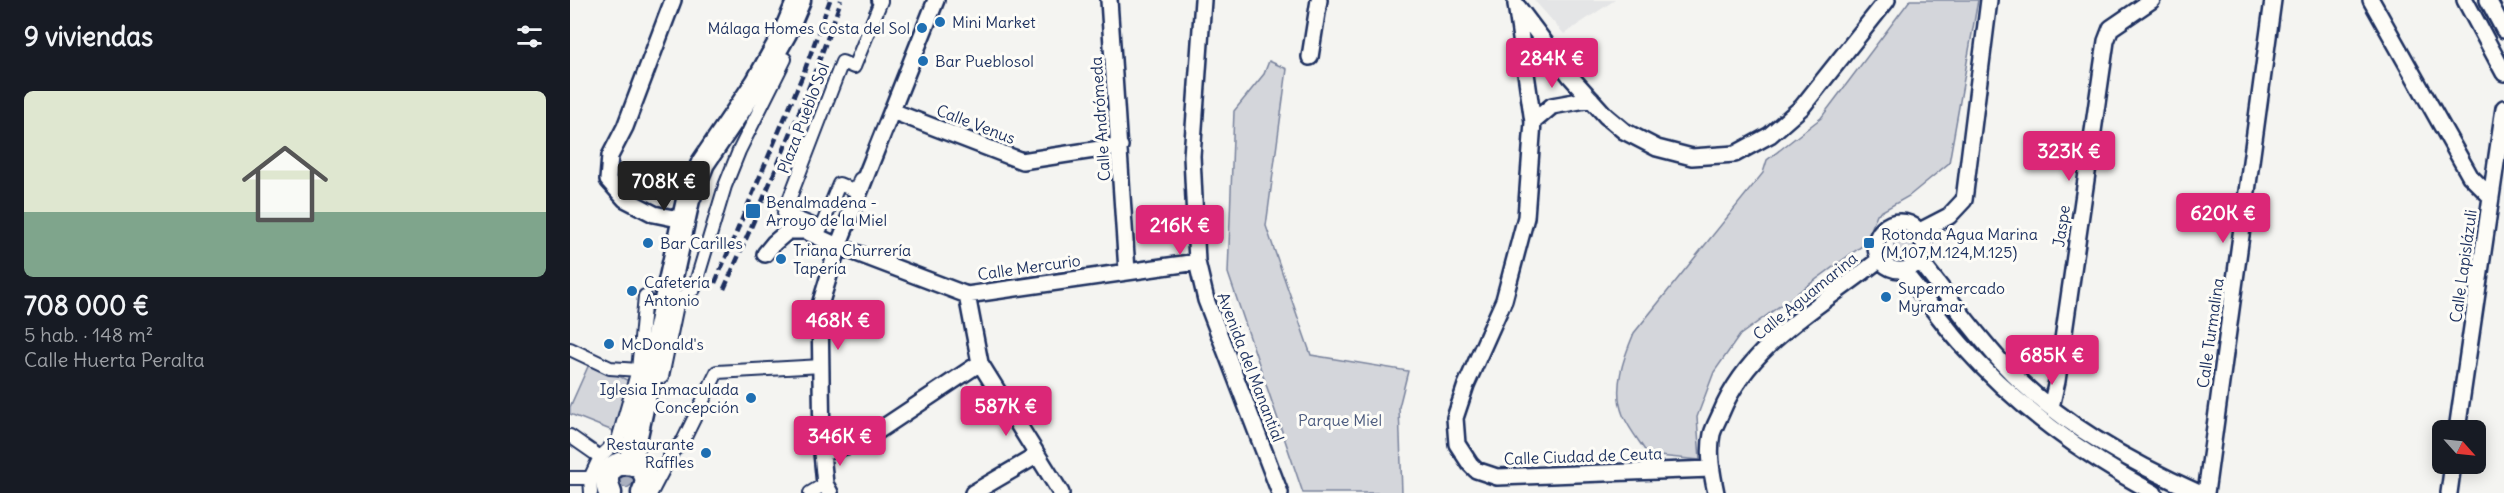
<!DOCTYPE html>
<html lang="es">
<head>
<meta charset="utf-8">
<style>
  body { margin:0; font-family:Delius,sans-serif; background:#20242c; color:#f1f3f6; height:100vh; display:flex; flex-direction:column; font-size:22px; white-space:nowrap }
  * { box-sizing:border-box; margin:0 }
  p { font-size:20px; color:#9ea1a6 }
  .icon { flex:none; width:33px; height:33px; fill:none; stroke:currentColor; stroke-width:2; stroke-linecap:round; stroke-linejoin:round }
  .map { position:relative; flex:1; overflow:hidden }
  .details { display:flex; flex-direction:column; background:#171b24; width:570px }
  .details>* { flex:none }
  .needle { width:39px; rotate:117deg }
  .controls { position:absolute; left:1862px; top:420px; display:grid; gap:12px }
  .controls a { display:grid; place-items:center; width:54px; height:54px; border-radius:9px; background:#171b24; box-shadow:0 3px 15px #0003; font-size:30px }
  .price { position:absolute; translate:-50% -51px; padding:0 14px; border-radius:6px; background:#db2777; color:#fff; font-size:20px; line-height:39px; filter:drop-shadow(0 2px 3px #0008) }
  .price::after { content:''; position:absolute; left:50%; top:36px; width:18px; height:14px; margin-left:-9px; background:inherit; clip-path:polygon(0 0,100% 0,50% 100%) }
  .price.current { background:#222; color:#fff }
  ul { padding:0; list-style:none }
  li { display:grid; align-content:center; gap:12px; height:318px; padding:0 24px }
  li+li { border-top:2px solid #363941 }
  li span { display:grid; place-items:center; height:186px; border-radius:9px; color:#555 }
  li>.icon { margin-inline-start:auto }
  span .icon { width:108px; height:108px; fill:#fffc; stroke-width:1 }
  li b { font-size:26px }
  h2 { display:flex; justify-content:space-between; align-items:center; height:72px; padding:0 24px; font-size:26px }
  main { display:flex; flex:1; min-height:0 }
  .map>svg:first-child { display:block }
  .built { fill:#e4e5e6 }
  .green { fill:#d4d6db; stroke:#78829c; stroke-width:1.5 }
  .water { fill:#aab0bf; stroke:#717c98; stroke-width:1.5 }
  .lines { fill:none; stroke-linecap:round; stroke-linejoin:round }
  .pedestrian-casing { stroke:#1b2f5e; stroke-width:16 }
  .minor-casing { stroke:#1b2f5e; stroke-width:20 }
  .secondary-casing { stroke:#1b2f5e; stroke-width:27 }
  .pedestrian { stroke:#fdfcf7; stroke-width:12 }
  .minor { stroke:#fdfcf7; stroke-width:15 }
  .secondary { stroke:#fdfcf7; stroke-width:22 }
  .rail { stroke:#1b2f5e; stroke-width:4.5; stroke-dasharray:9 4.5; stroke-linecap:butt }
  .poi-dot { fill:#1f6fb2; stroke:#fdfcf7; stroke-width:2 }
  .labels { text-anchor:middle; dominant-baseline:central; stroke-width:6; stroke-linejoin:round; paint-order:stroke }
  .poi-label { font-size:16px; fill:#1b2f5e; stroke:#fdfcf7; text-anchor:start }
  .street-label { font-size:16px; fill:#1b2f5e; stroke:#fdfcf7 }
  .park-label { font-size:16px; fill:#49597d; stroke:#fdfcf7 }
</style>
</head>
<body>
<main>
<section class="details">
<h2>9 viviendas<svg class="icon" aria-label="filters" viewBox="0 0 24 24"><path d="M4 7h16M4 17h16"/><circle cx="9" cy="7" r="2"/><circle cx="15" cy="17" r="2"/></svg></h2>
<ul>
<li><span style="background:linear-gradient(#dfe7d0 65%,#7fa58c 0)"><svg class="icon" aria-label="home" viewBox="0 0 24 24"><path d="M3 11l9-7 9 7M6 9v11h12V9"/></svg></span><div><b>708 000 €</b><p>5 hab. · 148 m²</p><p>Calle Huerta Peralta</p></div></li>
</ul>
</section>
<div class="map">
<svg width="1934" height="493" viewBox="0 0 1934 493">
  <rect width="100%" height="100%" fill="#f4f4f1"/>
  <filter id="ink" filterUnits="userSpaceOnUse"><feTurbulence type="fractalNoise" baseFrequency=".0167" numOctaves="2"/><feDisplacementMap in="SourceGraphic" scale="12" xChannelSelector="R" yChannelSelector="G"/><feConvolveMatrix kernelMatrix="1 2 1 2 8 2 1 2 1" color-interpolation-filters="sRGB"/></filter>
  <g filter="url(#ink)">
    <path class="built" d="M 964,0 L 1045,0 L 994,34 Z"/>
    <path class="green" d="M 1340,0 L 1408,0 L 1379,163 L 1339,196 L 1307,214 L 1296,243 L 1170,335 L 1144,372 L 1127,417 L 1130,460 L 1078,455 C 1070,442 1059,429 1053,415 C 1042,388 1054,357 1064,333 L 1193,173 L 1197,160 L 1251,118 Z
      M 699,61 L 717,69 L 696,226 L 741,355 L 838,371 L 829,407 L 832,493 L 733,493 L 658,273 L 664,111 L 694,74 Z
      M1324 245a10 10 0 1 1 20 0a10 10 0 1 1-20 0Z
      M 20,362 L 63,383 L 43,431 L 0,414 L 0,407 Z"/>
    <path class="water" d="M 47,473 L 65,476 L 64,483 L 57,488 L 48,485 Z"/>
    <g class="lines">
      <defs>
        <path id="pedestrian" d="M 290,179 L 286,191 L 269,184 L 251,228 L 214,213 L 272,62 L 284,67 L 311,1 L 308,0
          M 0,349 L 40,368 L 68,370
          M 92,377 L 108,300 L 124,289 L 155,186 L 169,151 L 215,59
          M 0,436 L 30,457
          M 0,478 L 20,478
          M 21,493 L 20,478 L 30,457 L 48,440 L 68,370 L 75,296
          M 81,493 L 103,451 L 113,441 L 147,372 L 252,366
          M 240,493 L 255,484"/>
        <path id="minor" d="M 103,0 L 55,127 L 40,156 L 38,180 L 55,199 L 84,214 L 113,220
          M 539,0 L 557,271
          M 633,0 L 622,156 L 627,262 L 636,300 L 710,493
          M 1801,0 L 1900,176 L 1921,197
          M 1895,0 L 1934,73
          M 1918,0 L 1934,30
          M 946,4 L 963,122 L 956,217 L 934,300 L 896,385 L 885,418 L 887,444 L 900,464 L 906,470 L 927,477 L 1141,469
          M 948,7 L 1000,76 L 1036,116 L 1054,131 L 1087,148 L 1122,157 L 1165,154 L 1200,135 L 1232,107 L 1317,0
          M 740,57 L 749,0
          M 322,111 L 452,161 L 550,146
          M 963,122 L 982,106 L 1021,99
          M1306 246a24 24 0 1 1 48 0a24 24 0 1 1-48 0Z
          M 1350,231 L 1379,216 L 1394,200 L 1419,0
          M 195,254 L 204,243 L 218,231 L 235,231 L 268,246 L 397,295 L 627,262
          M 1350,261 C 1377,295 1403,331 1433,364 C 1485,421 1559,462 1629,493
          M 1332,270 C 1353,294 1371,322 1392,345 C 1448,408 1511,453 1584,493
          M 410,363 L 491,493
          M 1481,407 L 1487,381 L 1536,41 L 1541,28 L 1582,0
          M 1887,430 L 1934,108
          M 252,453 L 293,441 L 410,363 L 397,295
          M 260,493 L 255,484 L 252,453 L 250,305 L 268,246 L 366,0
          M 403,493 L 466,456
          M 1146,493 C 1142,474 1138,453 1142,434 C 1144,427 1148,420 1151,413 C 1180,342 1253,305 1310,259
          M 1636,493 L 1703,0
          M 1879,493 L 1883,464"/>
        <path id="secondary" d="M 60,463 L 118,200 L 133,163 L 187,83 L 215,33 L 229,0
          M 40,493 C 22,452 92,455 73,493"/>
      </defs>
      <use href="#pedestrian" class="pedestrian-casing"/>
      <use href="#minor" class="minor-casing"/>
      <use href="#secondary" class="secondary-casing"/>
      <use href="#pedestrian" class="pedestrian"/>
      <use href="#minor" class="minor"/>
      <use href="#secondary" class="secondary"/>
      <path class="rail" d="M 145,283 L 234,72 L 260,0
        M 154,289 C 196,194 237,98 271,0"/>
    </g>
  </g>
  <g class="poi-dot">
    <circle cx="370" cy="22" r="6"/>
    <circle cx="352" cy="28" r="6"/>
    <circle cx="353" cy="61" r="6"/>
    <rect x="175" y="203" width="16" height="16" rx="3"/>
    <circle cx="78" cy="243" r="6"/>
    <rect x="1293" y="237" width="12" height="12" rx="3"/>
    <circle cx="211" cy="259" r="6"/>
    <circle cx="62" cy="291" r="6"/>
    <circle cx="1316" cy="297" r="6"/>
    <circle cx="39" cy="344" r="6"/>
    <circle cx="181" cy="398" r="6"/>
    <circle cx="136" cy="453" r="6"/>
  </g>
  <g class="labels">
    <g class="poi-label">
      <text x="382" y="22">Mini Market</text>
      <text x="340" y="28" text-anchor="end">Málaga Homes Costa del Sol</text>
      <text x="365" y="61">Bar Pueblosol</text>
      <text x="196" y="202">Benalmadena -<tspan x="196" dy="18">Arroyo de la Miel</tspan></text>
      <text x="1311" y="234">Rotonda Agua Marina<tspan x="1311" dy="18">(M.107,M.124,M.125)</tspan></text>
      <text x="90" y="243">Bar Carilles</text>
      <text x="223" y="250">Triana Churrería<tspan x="223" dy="18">Tapería</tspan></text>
      <text x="74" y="282">Cafetería<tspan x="74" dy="18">Antonio</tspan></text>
      <text x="1328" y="288">Supermercado<tspan x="1328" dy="18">Myramar</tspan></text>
      <text x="51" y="344">McDonald's</text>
      <text x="169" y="389" text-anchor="end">Iglesia Inmaculada<tspan x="169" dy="18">Concepción</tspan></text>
      <text x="124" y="444" text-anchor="end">Restaurante<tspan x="124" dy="18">Raffles</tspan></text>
    </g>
    <g class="street-label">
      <text transform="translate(233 118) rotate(-69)">Plaza Pueblo Sol</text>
      <text transform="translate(530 119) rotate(-94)">Calle Andrómeda</text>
      <text transform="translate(406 124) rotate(21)">Calle Venus</text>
      <text transform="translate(1491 226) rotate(-82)">Jaspe</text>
      <text transform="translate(1893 266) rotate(-82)">Calle Lapislázuli</text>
      <text transform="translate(459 267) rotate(-8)">Calle Mercurio</text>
      <text transform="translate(1235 296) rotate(-39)">Calle Aguamarina</text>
      <text transform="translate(1640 333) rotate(-82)">Calle Turmalina</text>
      <text transform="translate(681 367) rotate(69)">Avenida del Manantial</text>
      <text transform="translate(1013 456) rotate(-2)">Calle Ciudad de Ceuta</text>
    </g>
    <g class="park-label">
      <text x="770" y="420">Parque Miel</text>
    </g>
  </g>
</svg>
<div class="controls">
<a><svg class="needle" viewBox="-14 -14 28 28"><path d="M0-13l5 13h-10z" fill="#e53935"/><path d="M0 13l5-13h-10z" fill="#9ea1a6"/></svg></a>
</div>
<b class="price" style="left:982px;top:89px">284K €</b>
<b class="price" style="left:1499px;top:182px">323K €</b>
<b class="price current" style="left:94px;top:212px">708K €</b>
<b class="price" style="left:1653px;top:244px">620K €</b>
<b class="price" style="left:610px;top:256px">216K €</b>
<b class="price" style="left:268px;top:351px">468K €</b>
<b class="price" style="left:1482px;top:386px">685K €</b>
<b class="price" style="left:436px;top:437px">587K €</b>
<b class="price" style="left:270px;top:467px">346K €</b>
</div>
</main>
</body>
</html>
